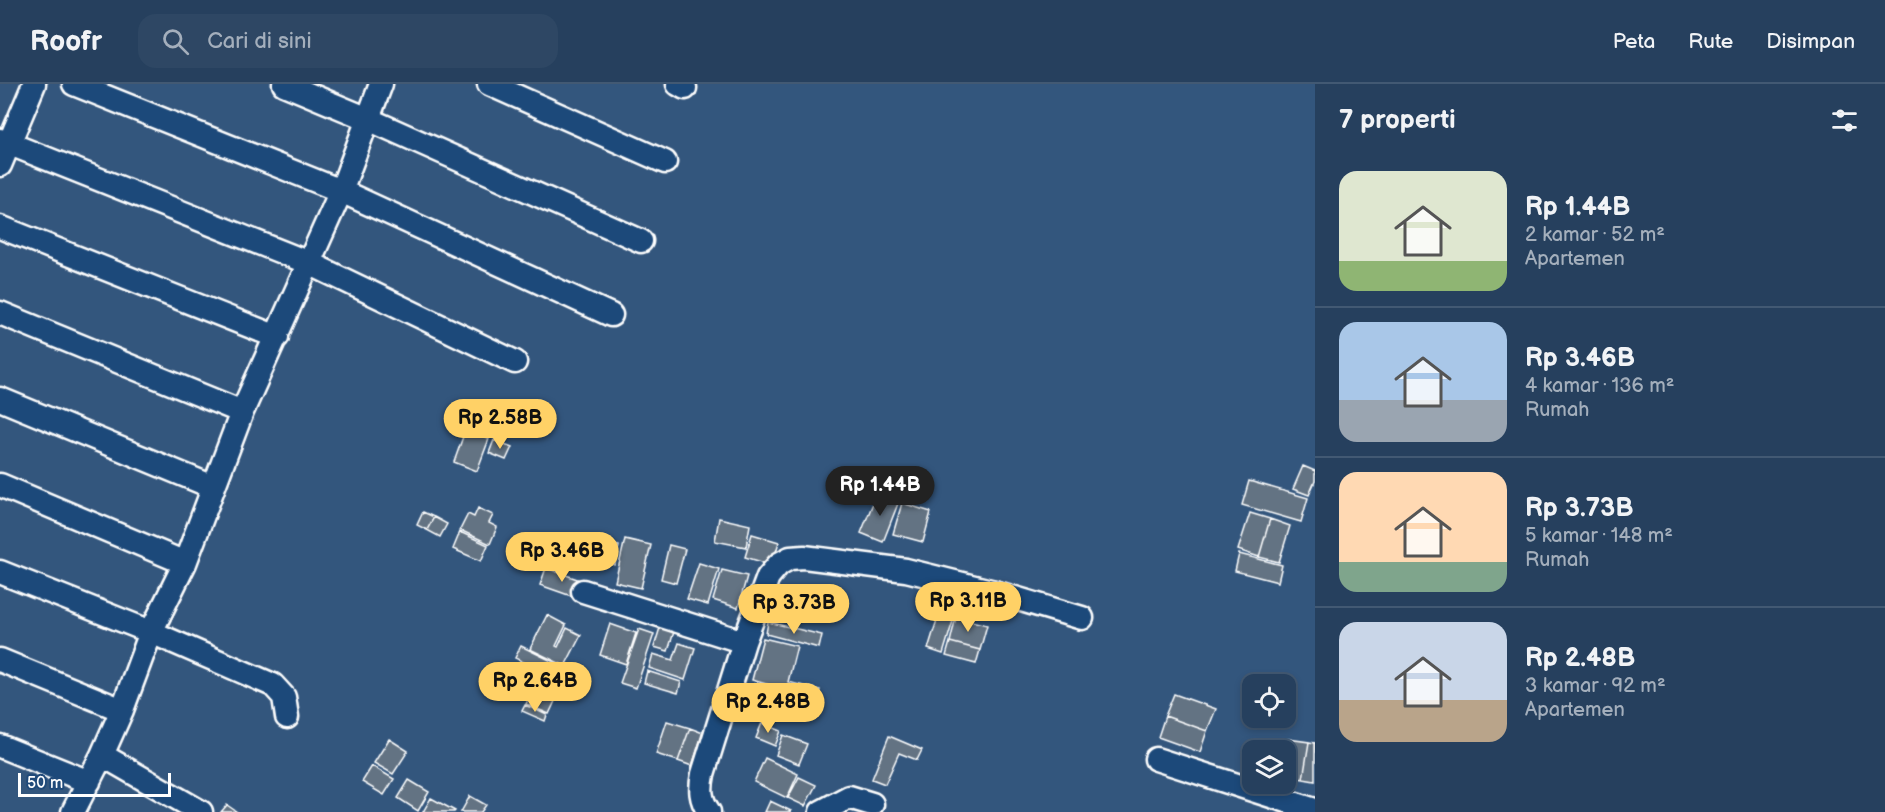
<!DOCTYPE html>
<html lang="id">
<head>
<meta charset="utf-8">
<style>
  body { margin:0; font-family:"Balsamiq Sans",sans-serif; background:#2e4764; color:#f1f3f6; height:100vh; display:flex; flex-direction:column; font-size:22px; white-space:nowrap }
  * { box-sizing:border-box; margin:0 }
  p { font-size:20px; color:#a4afbc }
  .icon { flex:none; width:33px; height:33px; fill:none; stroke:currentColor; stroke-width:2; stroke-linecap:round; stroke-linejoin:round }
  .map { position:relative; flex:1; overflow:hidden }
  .side { display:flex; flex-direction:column; background:#26405e; width:570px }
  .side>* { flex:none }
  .tools { position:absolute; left:1242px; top:590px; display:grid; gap:12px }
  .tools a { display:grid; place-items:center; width:54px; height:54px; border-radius:12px; background:#26405e; box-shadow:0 3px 9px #0003,0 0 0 2px #425973; font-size:30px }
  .scale { position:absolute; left:18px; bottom:15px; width:153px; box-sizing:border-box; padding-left:6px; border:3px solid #fff; border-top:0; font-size:16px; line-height:21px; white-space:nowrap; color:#fff; -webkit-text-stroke:4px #1f4a7a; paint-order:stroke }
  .price { position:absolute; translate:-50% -51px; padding:0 14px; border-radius:21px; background:#ffd166; color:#111; font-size:20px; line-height:39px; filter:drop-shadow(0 2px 3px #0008) }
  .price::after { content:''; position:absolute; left:50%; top:36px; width:18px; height:14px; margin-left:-9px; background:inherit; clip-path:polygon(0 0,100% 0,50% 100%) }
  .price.current { background:#222; color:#fff }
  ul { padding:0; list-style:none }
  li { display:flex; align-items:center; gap:18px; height:150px; padding:0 24px }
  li+li { border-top:2px solid #425973 }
  li span { display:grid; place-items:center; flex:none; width:168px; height:120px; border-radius:18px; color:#555 }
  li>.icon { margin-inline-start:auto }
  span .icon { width:72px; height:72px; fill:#fffc; stroke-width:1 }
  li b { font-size:26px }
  h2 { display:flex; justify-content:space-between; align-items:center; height:72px; padding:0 24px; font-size:26px }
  header { display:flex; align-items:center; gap:36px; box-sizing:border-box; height:84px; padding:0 30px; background:#26405e; border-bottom:2px solid #425973 }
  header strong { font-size:28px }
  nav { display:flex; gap:33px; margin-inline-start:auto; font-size:21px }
  .search { width:420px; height:54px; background:#2e4764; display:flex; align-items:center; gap:15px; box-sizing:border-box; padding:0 21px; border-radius:18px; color:#a4afbc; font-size:22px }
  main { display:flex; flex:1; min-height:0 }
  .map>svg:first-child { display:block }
  .building { fill:#637383; stroke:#fff; stroke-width:1.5 }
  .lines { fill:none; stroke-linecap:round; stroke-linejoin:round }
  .minor-casing { stroke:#fff; stroke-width:27 }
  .minor { stroke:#1f4a7a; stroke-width:22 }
</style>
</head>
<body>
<header>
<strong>Roofr</strong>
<div class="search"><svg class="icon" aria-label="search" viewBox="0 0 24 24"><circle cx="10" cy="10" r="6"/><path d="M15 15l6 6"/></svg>Cari di sini</div>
<nav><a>Peta</a><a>Rute</a><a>Disimpan</a></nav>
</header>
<main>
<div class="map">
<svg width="1315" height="728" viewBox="0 0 1315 728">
  <rect width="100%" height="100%" fill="#33567d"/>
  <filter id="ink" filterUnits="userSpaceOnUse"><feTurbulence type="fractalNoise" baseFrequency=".0167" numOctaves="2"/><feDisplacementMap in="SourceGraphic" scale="12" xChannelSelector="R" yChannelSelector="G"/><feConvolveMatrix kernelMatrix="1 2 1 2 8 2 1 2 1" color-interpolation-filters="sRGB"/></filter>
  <g filter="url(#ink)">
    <path class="building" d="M 465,347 L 489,355 L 477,387 L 454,378 Z
      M 494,356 L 512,363 L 506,376 L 489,369 Z
      M 1303,382 L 1315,387 L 1315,397 L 1309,411 L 1293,405 Z
      M 1249,397 L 1308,414 L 1301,438 L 1242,421 Z
      M 877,409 L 899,417 L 883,458 L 861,449 Z
      M 902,419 L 931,428 L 923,458 L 893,450 Z
      M 478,424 L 493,431 L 489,439 L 497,443 L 490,460 L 460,446 L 468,430 L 474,433 Z
      M 423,428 L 434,433 L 427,446 L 417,441 Z
      M 1250,429 L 1270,435 L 1259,473 L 1238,466 Z
      M 434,433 L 447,440 L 440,453 L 427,446 Z
      M 719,434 L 750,441 L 746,463 L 715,457 Z
      M 1270,435 L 1290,442 L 1279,478 L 1259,473 Z
      M 460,448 L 488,461 L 481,477 L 453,465 Z
      M 752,450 L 779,458 L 772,481 L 745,473 Z
      M 590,455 L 619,462 L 615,481 L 586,474 Z
      M 625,455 L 651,461 L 641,504 L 615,498 Z
      M 669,461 L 685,465 L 676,499 L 661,495 Z
      M 1239,470 L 1282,481 L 1278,498 L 1235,487 Z
      M 699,479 L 719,485 L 708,521 L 687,515 Z
      M 546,484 L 583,497 L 577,514 L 540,501 Z
      M 722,486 L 747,492 L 738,524 L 713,516 Z
      M 941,523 L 956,527 L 943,570 L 928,565 Z
      M 547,531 L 566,541 L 556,562 L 558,563 L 567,544 L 581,551 L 565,582 L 530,565 Z
      M 956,533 L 987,541 L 980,566 L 950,558 Z
      M 663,534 L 677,538 L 668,567 L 654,563 Z
      M 768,538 L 822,551 L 819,564 L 766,550 Z
      M 610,540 L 636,549 L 626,580 L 600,571 Z
      M 639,545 L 654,550 L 636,604 L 620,599 Z
      M 763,554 L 797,562 L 788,598 L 820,606 L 815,624 L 774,614 L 777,603 L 752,596 Z
      M 950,558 L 980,566 L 976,580 L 946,572 Z
      M 679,559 L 695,564 L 685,596 L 649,584 L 653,570 L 673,576 Z
      M 521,562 L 562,582 L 556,594 L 515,574 Z
      M 647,587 L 681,598 L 678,609 L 644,599 Z
      M 534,603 L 557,613 L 549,630 L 526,620 Z
      M 1174,610 L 1216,625 L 1207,647 L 1165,632 Z
      M 525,621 L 547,631 L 545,637 L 522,627 Z
      M 1165,632 L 1207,647 L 1200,668 L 1158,653 Z
      M 667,637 L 690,644 L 678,677 L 656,670 Z
      M 762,639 L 781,647 L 775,662 L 756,654 Z
      M 690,644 L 703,649 L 692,682 L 678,677 Z
      M 783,651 L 807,660 L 799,680 L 776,671 Z
      M 889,652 L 922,666 L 917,676 L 899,669 L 885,700 L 872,695 Z
      M 389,655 L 408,667 L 393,690 L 374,679 Z
      M 1288,655 L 1309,658 L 1303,695 L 1286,692 Z
      M 1309,658 L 1315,659 L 1315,697 L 1303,695 Z
      M 765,674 L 798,690 L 787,714 L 754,698 Z
      M 372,682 L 394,695 L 384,711 L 362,698 Z
      M 799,693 L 816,701 L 805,722 L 788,714 Z
      M 409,696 L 429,708 L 418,727 L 398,714 Z
      M 470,712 L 486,721 L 481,728 L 461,728 Z
      M 431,714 L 455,727 L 454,728 L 423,728 Z
      M 770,717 L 791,727 L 790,728 L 765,728 Z
      M 227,721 L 237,728 L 221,728 Z"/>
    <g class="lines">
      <defs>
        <path id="minor" d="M 74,0 L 341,107 L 611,231
          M 284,0 L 368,35 L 641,157
          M 489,0 L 665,78
          M 678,0 L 685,4
          M 0,56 L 309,179 L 515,278
          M 0,81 L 34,0
          M 0,143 L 277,253
          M 0,229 L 242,328
          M 0,315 L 213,403
          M 0,401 L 185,479
          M 0,488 L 151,548 L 273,601 L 284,613 L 287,633
          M 583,507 L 744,558
          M 0,576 L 122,626
          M 0,662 L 89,698
          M 102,671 L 201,728
          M 1156,675 L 1315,726
          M 73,728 L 102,671 L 122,626 L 151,548 L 185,479 L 242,328 L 341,107 L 381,0
          M 709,728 C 700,715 700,705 703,690 L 744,558 L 768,493 L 779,480 L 790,474 L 804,473 L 906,486 L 991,507 L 1082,534
          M 821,728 L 849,713 L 872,720"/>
      </defs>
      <use href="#minor" class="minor-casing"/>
      <use href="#minor" class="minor"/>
    </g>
  </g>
</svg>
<div class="tools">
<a><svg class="icon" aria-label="locate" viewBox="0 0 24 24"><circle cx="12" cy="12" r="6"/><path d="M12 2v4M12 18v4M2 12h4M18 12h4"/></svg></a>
<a><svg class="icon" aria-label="layers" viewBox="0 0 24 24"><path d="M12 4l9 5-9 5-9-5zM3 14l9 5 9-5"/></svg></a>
</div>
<div class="scale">50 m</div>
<b class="price" style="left:500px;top:366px">Rp 2.58B</b>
<b class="price current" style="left:880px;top:433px">Rp 1.44B</b>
<b class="price" style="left:562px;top:499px">Rp 3.46B</b>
<b class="price" style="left:968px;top:549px">Rp 3.11B</b>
<b class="price" style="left:794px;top:551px">Rp 3.73B</b>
<b class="price" style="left:535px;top:629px">Rp 2.64B</b>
<b class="price" style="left:768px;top:650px">Rp 2.48B</b>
</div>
<section class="side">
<h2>7 properti<svg class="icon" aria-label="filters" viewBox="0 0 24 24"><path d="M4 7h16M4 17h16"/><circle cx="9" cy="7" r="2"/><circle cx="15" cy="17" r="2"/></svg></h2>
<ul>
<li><span style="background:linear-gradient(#dfe7d0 75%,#8fb573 0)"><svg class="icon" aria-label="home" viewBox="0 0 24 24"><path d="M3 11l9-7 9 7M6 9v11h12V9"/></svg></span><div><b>Rp 1.44B</b><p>2 kamar · 52 m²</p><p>Apartemen</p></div></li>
<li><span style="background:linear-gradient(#a9c7e8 65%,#9aa5b1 0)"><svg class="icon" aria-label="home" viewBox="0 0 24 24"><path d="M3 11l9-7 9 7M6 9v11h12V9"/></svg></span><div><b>Rp 3.46B</b><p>4 kamar · 136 m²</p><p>Rumah</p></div></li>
<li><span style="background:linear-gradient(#ffd9b3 75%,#7fa58c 0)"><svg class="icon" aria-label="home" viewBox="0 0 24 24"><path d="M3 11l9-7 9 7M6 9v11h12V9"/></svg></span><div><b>Rp 3.73B</b><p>5 kamar · 148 m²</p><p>Rumah</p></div></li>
<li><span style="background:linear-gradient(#c9d6e8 65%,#b9a48a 0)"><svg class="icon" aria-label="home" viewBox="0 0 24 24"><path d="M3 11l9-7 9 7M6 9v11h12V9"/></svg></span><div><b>Rp 2.48B</b><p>3 kamar · 92 m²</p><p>Apartemen</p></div></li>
</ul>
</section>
</main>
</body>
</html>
